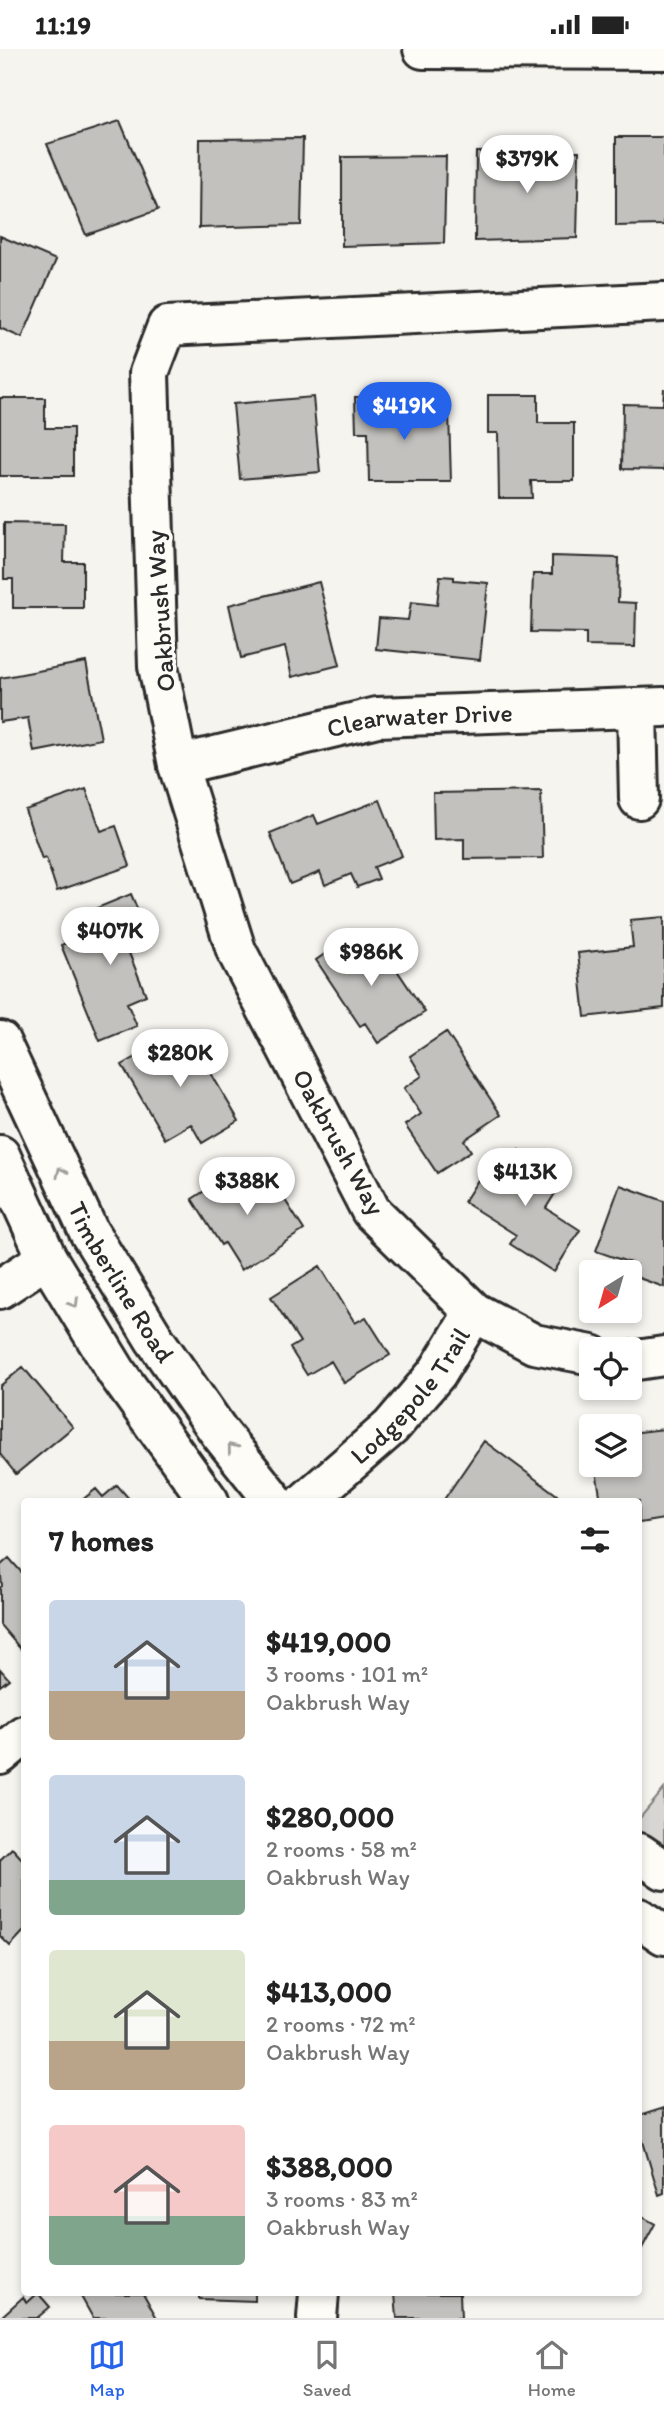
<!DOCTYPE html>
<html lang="en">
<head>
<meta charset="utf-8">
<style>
  body { margin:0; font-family:Itim,sans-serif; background:#f6f6f6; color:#222; height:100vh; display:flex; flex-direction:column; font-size:26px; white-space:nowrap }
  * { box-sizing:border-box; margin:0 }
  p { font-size:23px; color:#767676 }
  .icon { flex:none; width:38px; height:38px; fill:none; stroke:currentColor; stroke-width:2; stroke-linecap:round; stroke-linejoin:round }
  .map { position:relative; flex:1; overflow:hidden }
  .sheet { position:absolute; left:21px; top:1449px; width:621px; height:798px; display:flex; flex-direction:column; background:#fff; border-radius:7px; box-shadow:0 4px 10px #0003 }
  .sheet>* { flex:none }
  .needle { width:46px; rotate:217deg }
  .tools { position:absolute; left:579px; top:1211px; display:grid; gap:14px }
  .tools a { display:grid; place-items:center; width:63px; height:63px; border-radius:7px; background:#fff; box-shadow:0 4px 10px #0003; font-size:35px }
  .price { position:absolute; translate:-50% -60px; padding:0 16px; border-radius:24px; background:#fff; color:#222; font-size:23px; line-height:46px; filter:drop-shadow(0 2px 4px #0008) }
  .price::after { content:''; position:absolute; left:50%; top:42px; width:21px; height:16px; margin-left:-10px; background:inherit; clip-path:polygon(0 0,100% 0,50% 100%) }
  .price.selected { background:#2563eb; color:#fff }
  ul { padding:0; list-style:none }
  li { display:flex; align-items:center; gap:21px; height:175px; padding:0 28px }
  li span { display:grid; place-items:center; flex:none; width:196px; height:140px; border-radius:7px; color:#555 }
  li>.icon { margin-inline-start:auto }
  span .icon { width:84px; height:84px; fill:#fffc; stroke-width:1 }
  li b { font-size:30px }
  h2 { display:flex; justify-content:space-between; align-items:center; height:84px; padding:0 28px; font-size:30px }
  .status { display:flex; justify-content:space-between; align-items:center; height:49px; padding:0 35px; background:#fff; direction:ltr }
  .status svg { height:19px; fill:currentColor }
  .dock { display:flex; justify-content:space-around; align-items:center; height:98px; border-top:2px solid #e0e0e0; background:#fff; font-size:19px; color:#767676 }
  .dock a { display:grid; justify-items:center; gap:4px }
  .dock .selected { color:#2563eb }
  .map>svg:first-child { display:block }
  .green { fill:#d7d6d2; stroke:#81807e; stroke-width:2 }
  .building { fill:#c2c1be; stroke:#2b2b2b; stroke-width:2 }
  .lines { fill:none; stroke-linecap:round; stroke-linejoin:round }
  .minor-casing { stroke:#2b2b2b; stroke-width:44 }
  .minor { stroke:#fdfcf7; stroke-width:38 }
  .oneway { stroke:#9e9e9b }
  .labels { text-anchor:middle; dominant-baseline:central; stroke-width:7; stroke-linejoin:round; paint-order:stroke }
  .street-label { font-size:26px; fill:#2b2b2b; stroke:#fdfcf7 }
</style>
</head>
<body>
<div class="status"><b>11:19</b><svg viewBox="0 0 49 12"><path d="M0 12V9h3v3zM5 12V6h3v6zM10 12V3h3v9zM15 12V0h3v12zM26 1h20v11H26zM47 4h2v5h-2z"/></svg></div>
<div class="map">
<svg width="664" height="2269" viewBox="0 0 664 2269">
  <rect width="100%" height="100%" fill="#f5f4ef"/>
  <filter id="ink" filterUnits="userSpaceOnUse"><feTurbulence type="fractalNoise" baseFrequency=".0143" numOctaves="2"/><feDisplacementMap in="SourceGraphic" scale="14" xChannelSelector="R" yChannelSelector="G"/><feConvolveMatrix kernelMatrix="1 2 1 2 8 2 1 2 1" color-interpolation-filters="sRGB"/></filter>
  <g filter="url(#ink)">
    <path class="green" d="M 664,1740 L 664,1798 L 639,1782 L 639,1770 Z"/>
    <path class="building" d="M 120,72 L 158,161 L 86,186 L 47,95 Z
      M 616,88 L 664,88 L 664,176 L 616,177 Z
      M 303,89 L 301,176 L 199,179 L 200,90 Z
      M 579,102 L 577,189 L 475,192 L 476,103 Z
      M 446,107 L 444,194 L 342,197 L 342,108 Z
      M 0,187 L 56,211 L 22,289 L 0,279 Z
      M 664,339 L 664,421 L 622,420 L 623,355 L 663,356 Z
      M 488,346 L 538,346 L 538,374 L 574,374 L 574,432 L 531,432 L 532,449 L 499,449 L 498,384 L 488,384 Z
      M 313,348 L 320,423 L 240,430 L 233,355 Z
      M 355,348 L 403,348 L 403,364 L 449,363 L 451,433 L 369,433 L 368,383 L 356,383 Z
      M 0,349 L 45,349 L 45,379 L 73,379 L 73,427 L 0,427 Z
      M 4,474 L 65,475 L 64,513 L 83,513 L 83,559 L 13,559 L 13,530 L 4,530 Z
      M 552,507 L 619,509 L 618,553 L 636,554 L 635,598 L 586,597 L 586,584 L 531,583 L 533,525 L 552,525 Z
      M 440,527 L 454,528 L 454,531 L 488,534 L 480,611 L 376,600 L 379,569 L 408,571 L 411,553 L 437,556 Z
      M 319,533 L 340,616 L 292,628 L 285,598 L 241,609 L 229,556 Z
      M 86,613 L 101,690 L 34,703 L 28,669 L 0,673 L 0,629 Z
      M 86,740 L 101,782 L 116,777 L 130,817 L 57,842 L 46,809 L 42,810 L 25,761 Z
      M 541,742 L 543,809 L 464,810 L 464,790 L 434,791 L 433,744 Z
      M 380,751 L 402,807 L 374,818 L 379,830 L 357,838 L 351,825 L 325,836 L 320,823 L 290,835 L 270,784 L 314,766 L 318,775 Z
      M 131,845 L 152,895 L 129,904 L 146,946 L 127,954 L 137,977 L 100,992 L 61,896 L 104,879 L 97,859 Z
      M 664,868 L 664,959 L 585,968 L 578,904 L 633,898 L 630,871 Z
      M 348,889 L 358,903 L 376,890 L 425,963 L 378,994 L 365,974 L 360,977 L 316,911 Z
      M 185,980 L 239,1072 L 202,1094 L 191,1075 L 165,1090 L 122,1016 Z
      M 446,983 L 501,1066 L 464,1091 L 471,1102 L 437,1124 L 405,1076 L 421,1065 L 404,1039 L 422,1027 L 410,1007 Z
      M 519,1101 L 564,1130 L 546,1159 L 580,1181 L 554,1223 L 510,1195 L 516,1186 L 464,1153 L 492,1109 L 508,1120 Z
      M 245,1116 L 265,1148 L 278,1140 L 304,1181 L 241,1221 L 224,1194 L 221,1196 L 192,1150 Z
      M 620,1136 L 664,1152 L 664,1238 L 633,1227 L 636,1216 L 596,1202 Z
      M 320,1217 L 355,1274 L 366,1268 L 390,1306 L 344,1334 L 331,1312 L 307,1326 L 290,1299 L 300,1293 L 271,1248 Z
      M 23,1318 L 73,1378 L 16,1425 L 0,1405 L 0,1337 Z
      M 664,1380 L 664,1470 L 639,1474 L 639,1452 L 601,1452 L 595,1416 L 630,1416 L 630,1384 Z
      M 484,1392 L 557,1446 L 553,1452 L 443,1452 Z
      M 117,1436 L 131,1452 L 81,1452 L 96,1440 L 103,1448 Z
      M 9,1509 L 23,1525 L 24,1523 L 24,1604 L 0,1576 L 0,1539 L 2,1537 L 0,1517 Z
      M 0,1620 L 9,1630 L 0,1637 Z
      M 12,1799 L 24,1812 L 24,1882 L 10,1897 L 0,1887 L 0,1811 Z
      M 664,2059 L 664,2144 L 659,2146 L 639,2079 L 639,2067 Z
      M 639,2166 L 655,2175 L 639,2205 Z
      M 38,2244 L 50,2258 L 37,2269 L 0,2269 L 23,2248 L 27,2254 Z
      M 79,2244 L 143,2244 L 157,2269 L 93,2269 Z
      M 199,2244 L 255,2244 L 255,2252 L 199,2250 Z
      M 395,2244 L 460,2244 L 461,2269 L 397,2269 Z"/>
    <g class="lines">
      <defs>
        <g id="minor">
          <path d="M 423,0 L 664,1"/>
          <path d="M 637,659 L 639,750"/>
          <path id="s1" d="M 178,716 L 377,668 L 664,658"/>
          <path id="s2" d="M 0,992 L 89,1183 L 155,1291 L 219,1383 L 274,1452"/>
          <path d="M 0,1106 L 47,1209 L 117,1324 L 209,1452"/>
          <path d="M 0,1240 L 47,1209"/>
          <path d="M 592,1306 L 534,1295 L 474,1263 L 371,1162 L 236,901 L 178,716 L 158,617 L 149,324 L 167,277 L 664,253"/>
          <path d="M 630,1312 L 664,1307"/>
          <path id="s3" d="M 306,1452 L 391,1378 L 437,1324 L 474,1263"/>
          <path d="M 0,1706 L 24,1686"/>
          <path d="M 639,1804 L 664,1821"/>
          <path d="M 639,1869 L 664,1886"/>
          <path d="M 317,2269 L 319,2244"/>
        </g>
      </defs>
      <use href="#minor" class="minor-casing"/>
      <use href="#minor" class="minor"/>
    </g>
    <defs><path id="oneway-chevron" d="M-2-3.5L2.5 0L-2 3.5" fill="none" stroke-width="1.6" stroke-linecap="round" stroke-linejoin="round" transform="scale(1.75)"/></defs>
    <g class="oneway">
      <use href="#oneway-chevron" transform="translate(61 1123) rotate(-115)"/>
      <use href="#oneway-chevron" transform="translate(74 1254) rotate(59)"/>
      <use href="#oneway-chevron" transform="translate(232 1399) rotate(-129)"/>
    </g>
  </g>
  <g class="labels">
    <g class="street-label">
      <text transform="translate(160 562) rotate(-94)">Oakbrush Way</text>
      <text stroke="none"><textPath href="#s1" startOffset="247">Clearwater Drive</textPath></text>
      <text transform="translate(339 1093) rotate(61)">Oakbrush Way</text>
      <text stroke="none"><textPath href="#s2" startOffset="270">Timberline Road</textPath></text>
      <text stroke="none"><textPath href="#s3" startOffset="149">Lodgepole Trail</textPath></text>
    </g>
  </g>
</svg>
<div class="tools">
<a><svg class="needle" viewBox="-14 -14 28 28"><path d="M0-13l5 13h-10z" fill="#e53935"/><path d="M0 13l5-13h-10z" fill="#767676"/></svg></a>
<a><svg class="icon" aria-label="locate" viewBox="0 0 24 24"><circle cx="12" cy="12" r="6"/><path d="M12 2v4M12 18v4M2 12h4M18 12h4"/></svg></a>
<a><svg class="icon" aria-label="layers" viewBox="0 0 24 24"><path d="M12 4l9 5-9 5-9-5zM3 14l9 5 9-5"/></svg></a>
</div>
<b class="price" style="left:527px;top:146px">$379K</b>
<b class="price selected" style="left:404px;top:393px">$419K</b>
<b class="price" style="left:110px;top:918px">$407K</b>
<b class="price" style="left:371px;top:939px">$986K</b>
<b class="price" style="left:180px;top:1040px">$280K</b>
<b class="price" style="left:525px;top:1159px">$413K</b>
<b class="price" style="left:247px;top:1168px">$388K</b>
<section class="sheet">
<h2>7 homes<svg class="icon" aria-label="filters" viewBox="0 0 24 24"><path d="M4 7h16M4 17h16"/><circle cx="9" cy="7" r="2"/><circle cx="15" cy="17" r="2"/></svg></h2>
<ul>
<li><span style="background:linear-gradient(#c9d6e8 65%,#b9a48a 0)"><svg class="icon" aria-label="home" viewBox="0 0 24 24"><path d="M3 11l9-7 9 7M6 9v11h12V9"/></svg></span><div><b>$419,000</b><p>3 rooms · 101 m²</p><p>Oakbrush Way</p></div></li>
<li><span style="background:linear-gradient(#c9d6e8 75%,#7fa58c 0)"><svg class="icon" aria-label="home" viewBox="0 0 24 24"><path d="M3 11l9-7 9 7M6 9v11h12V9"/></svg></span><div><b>$280,000</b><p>2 rooms · 58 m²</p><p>Oakbrush Way</p></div></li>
<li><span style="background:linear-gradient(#dfe7d0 65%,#b9a48a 0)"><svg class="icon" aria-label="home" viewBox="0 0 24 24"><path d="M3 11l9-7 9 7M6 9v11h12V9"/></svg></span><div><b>$413,000</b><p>2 rooms · 72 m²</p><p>Oakbrush Way</p></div></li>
<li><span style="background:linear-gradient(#f6c9c9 65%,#7fa58c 0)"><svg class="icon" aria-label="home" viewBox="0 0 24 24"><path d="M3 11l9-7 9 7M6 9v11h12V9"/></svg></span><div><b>$388,000</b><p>3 rooms · 83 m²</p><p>Oakbrush Way</p></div></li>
</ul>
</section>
</div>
<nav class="dock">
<a class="selected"><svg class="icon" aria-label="map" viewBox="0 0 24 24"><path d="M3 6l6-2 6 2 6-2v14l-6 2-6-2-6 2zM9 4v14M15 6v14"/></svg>Map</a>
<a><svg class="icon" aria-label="saved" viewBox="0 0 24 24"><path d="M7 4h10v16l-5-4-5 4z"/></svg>Saved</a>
<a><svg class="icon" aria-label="home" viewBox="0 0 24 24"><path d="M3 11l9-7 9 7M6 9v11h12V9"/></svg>Home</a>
</nav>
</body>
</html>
